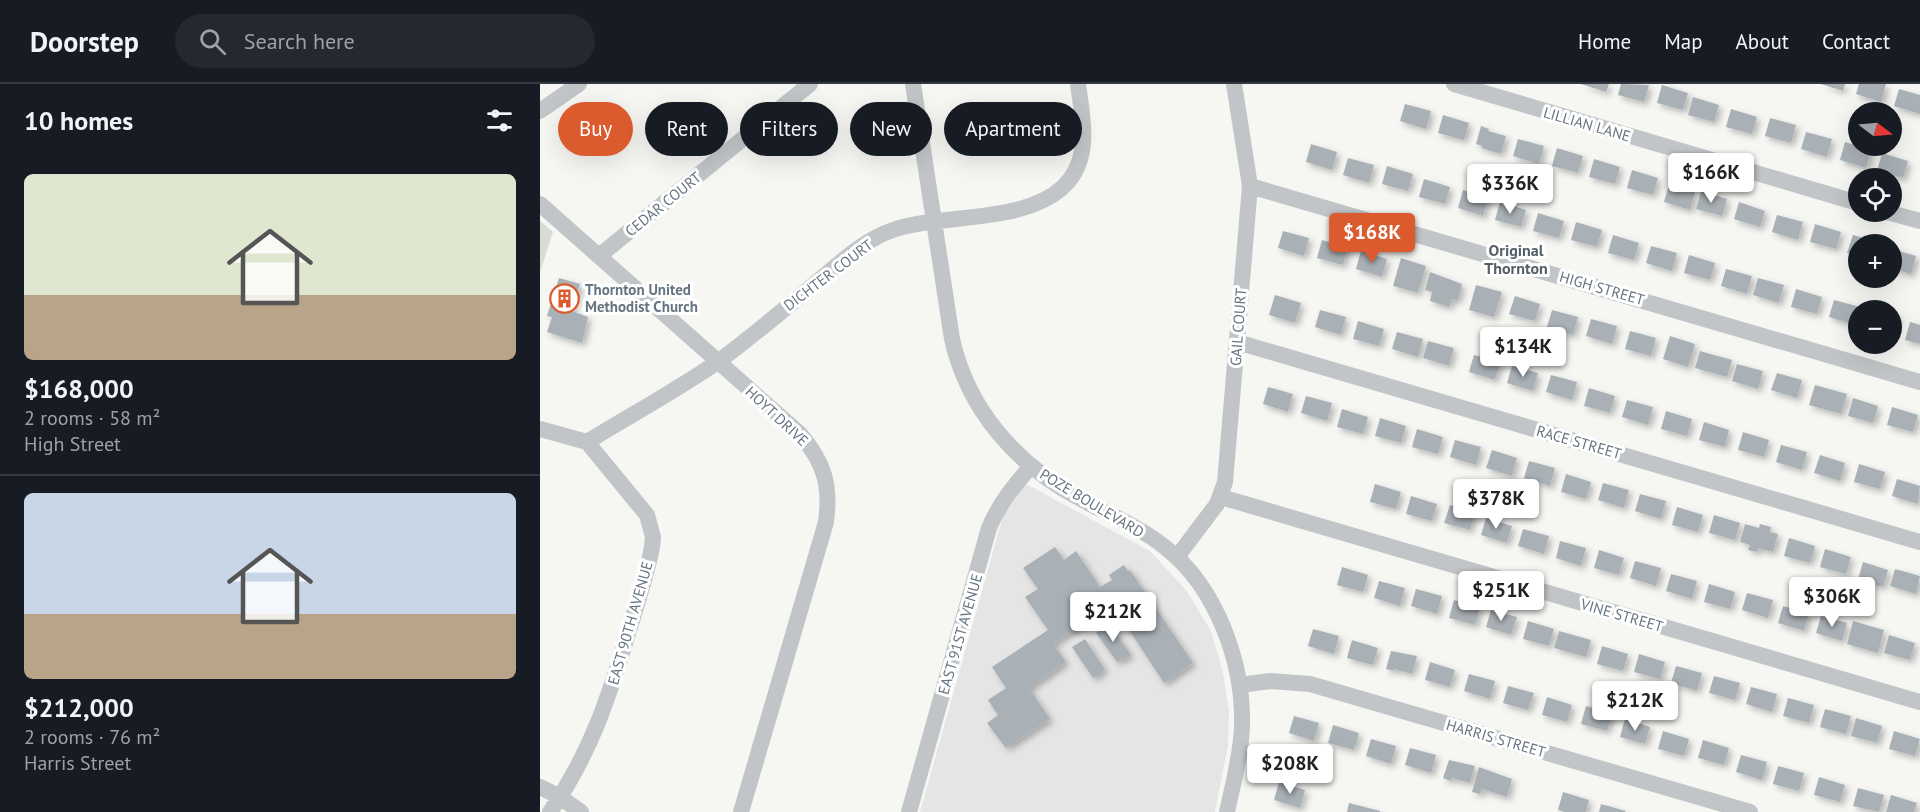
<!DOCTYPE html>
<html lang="en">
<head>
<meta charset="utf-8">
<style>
  body { margin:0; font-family:"PT Sans",sans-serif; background:#242831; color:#f1f3f6; height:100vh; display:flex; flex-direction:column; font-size:22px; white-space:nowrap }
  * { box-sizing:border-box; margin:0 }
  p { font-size:20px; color:#9ea1a6 }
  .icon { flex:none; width:33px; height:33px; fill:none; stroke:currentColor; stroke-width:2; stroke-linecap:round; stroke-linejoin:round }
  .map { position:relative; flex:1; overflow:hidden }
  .side { display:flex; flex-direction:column; background:#171b24; width:540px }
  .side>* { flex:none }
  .banner { position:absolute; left:18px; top:18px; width:570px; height:54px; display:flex; gap:12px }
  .needle { width:39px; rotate:106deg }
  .tools { position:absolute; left:1308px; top:18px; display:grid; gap:12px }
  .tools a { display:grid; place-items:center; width:54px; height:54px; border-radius:50%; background:#171b24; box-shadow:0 6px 24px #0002; font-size:30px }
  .price { position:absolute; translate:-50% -51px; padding:0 14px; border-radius:6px; background:#fff; color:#222; font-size:20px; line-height:39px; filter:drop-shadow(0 2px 3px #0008) }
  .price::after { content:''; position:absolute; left:50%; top:36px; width:18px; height:14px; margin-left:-9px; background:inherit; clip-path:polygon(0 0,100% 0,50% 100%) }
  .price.active { background:#db5a2e; color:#fff }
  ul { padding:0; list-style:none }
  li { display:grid; align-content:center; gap:12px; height:318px; padding:0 24px }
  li+li { border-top:2px solid #363941 }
  li span { display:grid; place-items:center; height:186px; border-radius:9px; color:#555 }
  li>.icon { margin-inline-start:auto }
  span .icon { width:108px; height:108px; fill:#fffc; stroke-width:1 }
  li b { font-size:26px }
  h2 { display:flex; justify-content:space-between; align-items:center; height:72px; padding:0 24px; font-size:26px }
  .chip { padding:0 21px; border-radius:27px; background:#171b24; box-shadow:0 6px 24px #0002; font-size:21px; line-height:54px }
  .chip.active { background:#db5a2e; color:#fff }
  header { display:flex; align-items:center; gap:36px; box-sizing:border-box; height:84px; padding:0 30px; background:#171b24; border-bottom:2px solid #363941 }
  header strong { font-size:28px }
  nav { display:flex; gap:33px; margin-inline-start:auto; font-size:21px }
  .search { width:420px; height:54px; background:#242831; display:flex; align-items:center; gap:15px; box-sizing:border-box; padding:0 21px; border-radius:33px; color:#9ea1a6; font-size:22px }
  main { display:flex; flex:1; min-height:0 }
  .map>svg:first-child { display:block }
  .built { fill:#e4e5e4 }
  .green { fill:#d7ddd4 }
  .building { fill:#aab1b6; filter:url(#shadow) }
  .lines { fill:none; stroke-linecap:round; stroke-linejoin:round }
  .minor { stroke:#c1c5c8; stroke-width:16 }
  .labels { text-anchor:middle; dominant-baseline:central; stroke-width:6; stroke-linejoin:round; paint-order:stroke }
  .street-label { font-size:15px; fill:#667582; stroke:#fff }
  .poi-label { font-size:15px; font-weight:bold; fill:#667582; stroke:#fff; text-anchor:start }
  .neighbourhood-label { font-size:16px; font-weight:bold; fill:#545f68; stroke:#fff }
</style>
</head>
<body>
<header>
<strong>Doorstep</strong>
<div class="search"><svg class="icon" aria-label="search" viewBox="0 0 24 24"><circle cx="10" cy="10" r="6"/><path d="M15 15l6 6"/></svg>Search here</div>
<nav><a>Home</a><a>Map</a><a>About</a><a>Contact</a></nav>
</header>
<main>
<section class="side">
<h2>10 homes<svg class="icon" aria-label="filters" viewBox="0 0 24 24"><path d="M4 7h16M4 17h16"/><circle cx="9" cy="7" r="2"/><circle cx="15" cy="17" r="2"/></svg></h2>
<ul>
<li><span style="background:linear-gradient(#dfe7d0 65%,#b9a48a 0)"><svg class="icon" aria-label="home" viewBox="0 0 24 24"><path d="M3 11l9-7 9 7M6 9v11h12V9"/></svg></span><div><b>$168,000</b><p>2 rooms · 58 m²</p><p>High Street</p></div></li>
<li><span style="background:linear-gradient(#c9d6e8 65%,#b9a48a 0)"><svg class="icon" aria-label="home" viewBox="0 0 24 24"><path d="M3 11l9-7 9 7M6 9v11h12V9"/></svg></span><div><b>$212,000</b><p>2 rooms · 76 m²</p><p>Harris Street</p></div></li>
</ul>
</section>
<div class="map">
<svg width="1380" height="728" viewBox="0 0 1380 728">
  <defs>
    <filter id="shadow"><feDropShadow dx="3.5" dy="3.5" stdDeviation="3" flood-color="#0004"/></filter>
  </defs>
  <rect width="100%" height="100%" fill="#f6f6f3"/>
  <path class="built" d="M 486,400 L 610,467 L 646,506 L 671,547 L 683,589 L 689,627 L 688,661 L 675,728 L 380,728 L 463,432 Z"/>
  <path class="green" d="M 0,137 L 13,148 L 0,188 Z"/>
  <path class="building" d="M 1041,0 L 1069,0 L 1066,8 Z
    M 1081,0 L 1109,1 L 1104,18 L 1078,11 Z
    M 1281,0 L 1305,0 L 1303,7 Z
    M 1319,0 L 1346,0 L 1341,18 L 1316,10 Z
    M 1122,1 L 1148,9 L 1143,26 L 1117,19 Z
    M 1359,5 L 1380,11 L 1380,30 L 1354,22 Z
    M 1153,13 L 1179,21 L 1174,38 L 1148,31 Z
    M 865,20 L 891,27 L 886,45 L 860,37 Z
    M 1191,25 L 1217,33 L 1212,50 L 1186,43 Z
    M 903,31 L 929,39 L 924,56 L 898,49 Z
    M 1230,34 L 1256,41 L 1251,59 L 1225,52 Z
    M 941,42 L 949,45 L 948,47 L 966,52 L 961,70 L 942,64 L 942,62 L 936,60 Z
    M 1266,48 L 1292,55 L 1287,73 L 1261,65 Z
    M 978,55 L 1004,62 L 999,80 L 973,72 Z
    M 1305,58 L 1331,66 L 1326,84 L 1300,76 Z
    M 771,60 L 797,68 L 792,86 L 766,78 Z
    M 1017,64 L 1043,72 L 1038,89 L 1012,82 Z
    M 1342,69 L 1368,77 L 1363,94 L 1337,87 Z
    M 808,74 L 834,81 L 829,99 L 803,91 Z
    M 1054,75 L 1080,83 L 1075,100 L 1049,93 Z
    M 847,82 L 873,90 L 868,107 L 842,100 Z
    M 1092,86 L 1118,94 L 1113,111 L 1087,104 Z
    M 884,95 L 910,103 L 905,120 L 879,113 Z
    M 1129,101 L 1155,108 L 1150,126 L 1124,118 Z
    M 923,106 L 948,114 L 943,132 L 918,124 Z
    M 1161,107 L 1187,115 L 1182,132 L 1156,125 Z
    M 960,118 L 986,126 L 981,143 L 955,136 Z
    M 1199,118 L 1225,127 L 1220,143 L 1194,135 Z
    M 998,129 L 1024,137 L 1019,154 L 993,147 Z
    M 1237,131 L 1263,138 L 1258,156 L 1232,148 Z
    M 1036,138 L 1062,146 L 1057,163 L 1031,156 Z
    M 1275,140 L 1301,148 L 1296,165 L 1270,158 Z
    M 743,147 L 769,154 L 764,172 L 738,164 Z
    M 1073,151 L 1099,159 L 1094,176 L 1068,169 Z
    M 1313,151 L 1342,160 L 1318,160 L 1318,172 L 1307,169 Z
    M 782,156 L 808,164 L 803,181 L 777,174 Z
    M 1111,162 L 1137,169 L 1132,187 L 1106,179 Z
    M 1352,165 L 1376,172 L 1371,190 L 1352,184 Z
    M 821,167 L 847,175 L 842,193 L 816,185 Z
    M 1149,171 L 1175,179 L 1170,196 L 1144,189 Z
    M 861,174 L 886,182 L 878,209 L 853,202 Z
    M 1186,185 L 1212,192 L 1207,210 L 1181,202 Z
    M 890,188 L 922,200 L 918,217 L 912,215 L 909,223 L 890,217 L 892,208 L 885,206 Z
    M 19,194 L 40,200 L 32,227 L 48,233 L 42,259 L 7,248 L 12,233 L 7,232 Z
    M 1218,194 L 1244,201 L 1239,219 L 1213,211 Z
    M 936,201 L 962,208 L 954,233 L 929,226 Z
    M 1256,205 L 1282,213 L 1277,230 L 1251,223 Z
    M 735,211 L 761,219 L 755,239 L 729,231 Z
    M 975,212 L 1000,220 L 995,237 L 969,230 Z
    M 1294,216 L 1320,223 L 1315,241 L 1289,233 Z
    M 780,226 L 806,233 L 801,251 L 775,243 Z
    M 1012,226 L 1038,233 L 1033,251 L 1007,243 Z
    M 1352,230 L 1358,232 L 1353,249 L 1352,249 Z
    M 1051,235 L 1077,242 L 1072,260 L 1046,252 Z
    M 818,237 L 844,245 L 839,262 L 813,255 Z
    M 1370,238 L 1380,241 L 1380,260 L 1365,256 Z
    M 1090,247 L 1116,254 L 1111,272 L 1085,265 Z
    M 857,248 L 883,255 L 878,273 L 852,265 Z
    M 1130,252 L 1155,260 L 1148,283 L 1123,275 Z
    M 888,257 L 914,264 L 909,282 L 883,274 Z
    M 1160,267 L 1192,276 L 1187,293 L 1155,284 Z
    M 934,271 L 960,278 L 955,296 L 929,288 Z
    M 1197,280 L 1223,287 L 1218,305 L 1192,297 Z
    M 972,282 L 998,289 L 993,307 L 967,299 Z
    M 1237,289 L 1262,296 L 1257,314 L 1231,306 Z
    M 1011,291 L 1037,298 L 1032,316 L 1006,308 Z
    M 1275,301 L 1307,310 L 1301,330 L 1269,321 Z
    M 728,303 L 753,310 L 748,328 L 723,320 Z
    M 1049,304 L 1075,312 L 1070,329 L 1044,322 Z
    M 766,312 L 792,319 L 787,337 L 761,329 Z
    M 1313,314 L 1338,322 L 1333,339 L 1308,332 Z
    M 1087,316 L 1113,323 L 1108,341 L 1082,333 Z
    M 1352,323 L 1378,331 L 1373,348 L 1347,341 Z
    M 802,325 L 828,333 L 823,350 L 797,343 Z
    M 1126,327 L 1152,335 L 1147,352 L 1121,345 Z
    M 840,334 L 866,342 L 861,359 L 835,352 Z
    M 1164,338 L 1189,346 L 1185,363 L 1159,356 Z
    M 877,345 L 903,353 L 898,370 L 872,363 Z
    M 1203,348 L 1229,356 L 1224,373 L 1198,366 Z
    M 915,356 L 941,363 L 936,381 L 910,373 Z
    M 1241,361 L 1267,368 L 1262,386 L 1236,378 Z
    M 952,366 L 977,374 L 972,392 L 946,384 Z
    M 1280,371 L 1305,379 L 1300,397 L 1274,389 Z
    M 989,377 L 1015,384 L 1010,402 L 984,394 Z
    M 1319,380 L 1345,388 L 1340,405 L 1314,398 Z
    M 1026,390 L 1051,398 L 1046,415 L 1021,408 Z
    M 1357,395 L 1380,402 L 1378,420 L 1352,412 Z
    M 1063,399 L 1089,406 L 1084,424 L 1058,416 Z
    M 835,400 L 861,408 L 856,425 L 830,418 Z
    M 1100,410 L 1126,417 L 1121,435 L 1095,427 Z
    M 871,412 L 897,420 L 892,437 L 866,430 Z
    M 910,421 L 935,429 L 930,446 L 904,439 Z
    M 1137,423 L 1163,431 L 1158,448 L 1132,441 Z
    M 1174,431 L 1200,439 L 1195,456 L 1169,449 Z
    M 946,434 L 972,442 L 967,459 L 941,451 Z
    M 1205,440 L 1219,444 L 1220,440 L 1231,443 L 1230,448 L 1238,450 L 1233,468 L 1218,464 L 1217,468 L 1208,466 L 1210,461 L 1200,458 Z
    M 983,445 L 1009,452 L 1004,470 L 978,462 Z
    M 1249,454 L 1275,462 L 1270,479 L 1244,472 Z
    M 1020,457 L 1046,464 L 1041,482 L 1016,474 Z
    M 515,463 L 524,476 L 536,467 L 560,503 L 572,496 L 569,491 L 584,481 L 588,487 L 590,486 L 653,579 L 624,599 L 572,520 L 513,560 L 526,578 L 489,604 L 510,635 L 466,664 L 447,639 L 458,631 L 448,616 L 466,604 L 452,583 L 508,546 L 485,513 L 498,505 L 483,484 Z
    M 1285,465 L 1311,473 L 1306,490 L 1280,483 Z
    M 1059,466 L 1084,474 L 1079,491 L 1054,484 Z
    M 1095,477 L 1121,484 L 1116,502 L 1090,494 Z
    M 1323,478 L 1348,486 L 1343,503 L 1318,496 Z
    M 802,483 L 828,491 L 823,508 L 797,501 Z
    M 1355,485 L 1380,492 L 1376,510 L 1350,502 Z
    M 1131,490 L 1157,497 L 1152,515 L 1126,507 Z
    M 839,497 L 865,504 L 860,522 L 834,514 Z
    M 1169,500 L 1195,508 L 1190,525 L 1164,518 Z
    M 876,505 L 902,512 L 897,530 L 871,522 Z
    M 1207,509 L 1233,516 L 1228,534 L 1202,526 Z
    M 914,516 L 940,524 L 935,541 L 909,534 Z
    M 1243,522 L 1269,529 L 1264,547 L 1238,539 Z
    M 951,526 L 977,533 L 971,551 L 946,543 Z
    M 1281,532 L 1307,539 L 1302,557 L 1276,549 Z
    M 988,537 L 1014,545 L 1009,562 L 983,555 Z
    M 1313,537 L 1344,546 L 1338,569 L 1307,560 Z
    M 569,539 L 591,571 L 577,578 L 556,549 Z
    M 773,545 L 799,552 L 794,570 L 768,562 Z
    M 1019,547 L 1051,556 L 1046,573 L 1014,564 Z
    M 1349,551 L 1375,559 L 1370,576 L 1344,569 Z
    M 545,555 L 565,586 L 553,594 L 532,563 Z
    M 812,556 L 838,564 L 833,581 L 807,574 Z
    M 1062,562 L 1088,570 L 1083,587 L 1057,580 Z
    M 851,567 L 877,572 L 872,590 L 854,585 L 853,587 L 846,585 Z
    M 1099,570 L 1125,578 L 1120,595 L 1094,588 Z
    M 890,578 L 915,586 L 910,603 L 885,596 Z
    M 1136,582 L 1162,589 L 1157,607 L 1131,599 Z
    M 929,590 L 955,597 L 950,615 L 924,607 Z
    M 1174,592 L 1200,599 L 1195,616 L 1169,609 Z
    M 968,602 L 994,609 L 988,626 L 963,619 Z
    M 1211,603 L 1237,610 L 1232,628 L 1206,620 Z
    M 1007,613 L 1032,621 L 1027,638 L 1002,631 Z
    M 1248,614 L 1274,621 L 1269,639 L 1243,632 Z
    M 1046,622 L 1072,630 L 1067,647 L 1041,640 Z
    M 1285,625 L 1311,632 L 1306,650 L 1280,643 Z
    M 754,632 L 779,639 L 774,657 L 749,649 Z
    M 1316,634 L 1342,642 L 1337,659 L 1311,652 Z
    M 1085,635 L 1110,643 L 1105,660 L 1080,653 Z
    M 793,641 L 819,649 L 814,666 L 788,659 Z
    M 1123,647 L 1149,655 L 1144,672 L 1118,665 Z
    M 1354,647 L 1380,655 L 1375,672 L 1349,665 Z
    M 831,655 L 856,662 L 851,680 L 826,672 Z
    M 1163,656 L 1189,664 L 1184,681 L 1158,674 Z
    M 870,664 L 896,671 L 891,689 L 865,681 Z
    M 1201,671 L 1227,678 L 1222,696 L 1196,688 Z
    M 909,676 L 935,682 L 930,699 L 912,694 L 911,697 L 903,694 Z
    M 1238,682 L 1264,689 L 1259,707 L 1233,700 Z
    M 939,683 L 972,695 L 967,713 L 942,705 L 940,710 L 932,708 Z
    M 1279,693 L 1305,701 L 1300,718 L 1274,711 Z
    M 739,698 L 765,706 L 760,724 L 734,716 Z
    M 1318,704 L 1344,711 L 1339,728 L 1313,722 Z
    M 1023,708 L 1049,716 L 1046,728 L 1025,728 L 1018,726 Z
    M 1351,711 L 1377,719 L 1374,728 L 1346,728 Z
    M 809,719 L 840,727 L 840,728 L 807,728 Z
    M 1061,720 L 1086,727 L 1085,728 L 1059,728 Z"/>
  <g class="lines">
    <path class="minor" d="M 373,0 L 412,255 C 428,326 476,380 539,414 C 568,430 600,443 626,464 C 677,504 704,580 702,643 C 701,671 693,700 687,728
      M 914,0 L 1318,119
      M 0,27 L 39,0
      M 710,102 L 1380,298
      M 0,120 L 260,350 C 284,378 291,401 286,438 L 201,728
      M 1347,128 L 1380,137
      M 59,172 L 270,0
      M 697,258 L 1380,458
      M 0,345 L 47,358
      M 47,358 C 91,331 137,306 179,277 C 214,251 248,222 282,194 C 303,176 326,155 353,146 C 403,129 483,140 523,103 C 552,76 543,35 538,0
      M 681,413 L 1380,618
      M 637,473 L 677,420 L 685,398 L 710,102 L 694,0
      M 700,601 L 730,597 L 770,600 L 1210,728
      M 0,703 L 20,713 L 41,728
      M 10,728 C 52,667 69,612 90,543 C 98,516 107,490 112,463 L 113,453 L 107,431 L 47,358
      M 369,728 L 449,444 C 459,420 474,402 491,382"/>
  </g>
  <defs>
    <symbol id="building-ring" viewBox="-11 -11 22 22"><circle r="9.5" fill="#fff" stroke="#db5a2e" stroke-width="1.5"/><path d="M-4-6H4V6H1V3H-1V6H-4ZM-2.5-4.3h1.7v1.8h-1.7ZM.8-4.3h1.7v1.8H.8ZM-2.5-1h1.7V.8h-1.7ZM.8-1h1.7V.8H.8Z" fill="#db5a2e"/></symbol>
  </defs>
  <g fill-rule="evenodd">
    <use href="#building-ring" x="8" y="198" width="33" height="33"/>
  </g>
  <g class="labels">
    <g class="street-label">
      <text transform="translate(1047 40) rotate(16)">LILLIAN LANE</text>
      <text transform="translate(123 120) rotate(-39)">CEDAR COURT</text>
      <text transform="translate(288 191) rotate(-37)">DICHTER COURT</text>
      <text transform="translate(1062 204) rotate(16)">HIGH STREET</text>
      <text transform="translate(698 243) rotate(-86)">GAIL COURT</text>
      <text transform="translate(237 332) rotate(43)">HOYT DRIVE</text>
      <text transform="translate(1039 358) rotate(16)">RACE STREET</text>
      <text transform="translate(552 419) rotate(31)">POZE BOULEVARD</text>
      <text transform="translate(1082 531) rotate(16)">VINE STREET</text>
      <text transform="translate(90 539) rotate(-74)">EAST 90TH AVENUE</text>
      <text transform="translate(420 550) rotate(-74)">EAST 91ST AVENUE</text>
      <text transform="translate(956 654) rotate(16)">HARRIS STREET</text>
    </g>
    <g class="poi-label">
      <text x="45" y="205">Thornton United<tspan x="45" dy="17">Methodist Church</tspan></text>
    </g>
    <g class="neighbourhood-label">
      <text x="976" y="166">Original<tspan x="976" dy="18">Thornton</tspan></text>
    </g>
  </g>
</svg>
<div class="tools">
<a><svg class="needle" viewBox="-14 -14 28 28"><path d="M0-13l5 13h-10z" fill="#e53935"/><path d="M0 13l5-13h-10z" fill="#9ea1a6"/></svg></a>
<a><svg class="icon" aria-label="locate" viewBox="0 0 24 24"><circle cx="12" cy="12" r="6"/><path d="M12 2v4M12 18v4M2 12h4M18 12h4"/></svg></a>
<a>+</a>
<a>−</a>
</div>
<b class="price" style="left:1171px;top:120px">$166K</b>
<b class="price" style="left:970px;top:131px">$336K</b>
<b class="price active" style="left:832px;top:180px">$168K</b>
<b class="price" style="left:983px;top:294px">$134K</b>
<b class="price" style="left:956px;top:446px">$378K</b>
<b class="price" style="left:961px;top:538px">$251K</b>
<b class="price" style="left:1292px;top:544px">$306K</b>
<b class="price" style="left:573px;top:559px">$212K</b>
<b class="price" style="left:1095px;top:648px">$212K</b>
<b class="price" style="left:750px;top:711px">$208K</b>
<div class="banner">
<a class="chip active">Buy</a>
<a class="chip">Rent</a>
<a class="chip">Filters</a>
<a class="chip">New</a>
<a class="chip">Apartment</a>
</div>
</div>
</main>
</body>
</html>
